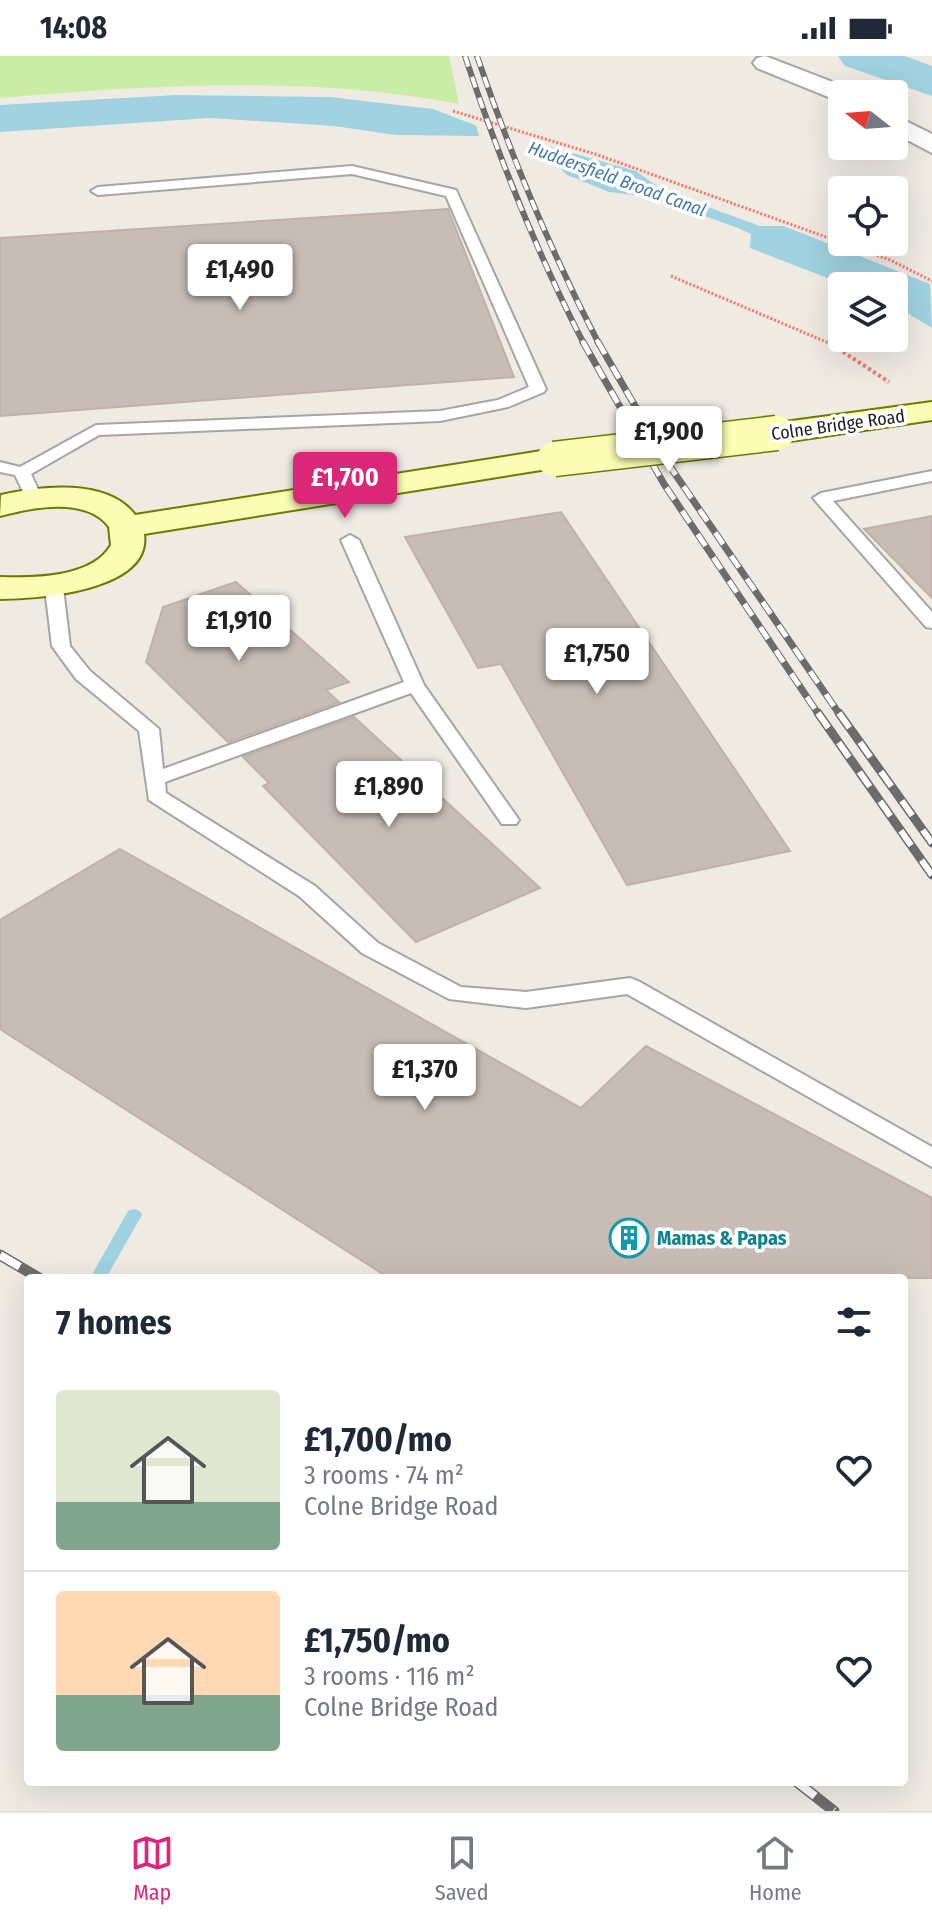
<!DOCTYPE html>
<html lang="en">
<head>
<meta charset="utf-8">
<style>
  body { margin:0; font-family:"Fira Sans Condensed",sans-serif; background:#f6f6f7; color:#1f2937; height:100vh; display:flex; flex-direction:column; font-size:30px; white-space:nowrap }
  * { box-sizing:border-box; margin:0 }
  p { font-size:26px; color:#747a83 }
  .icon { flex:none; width:44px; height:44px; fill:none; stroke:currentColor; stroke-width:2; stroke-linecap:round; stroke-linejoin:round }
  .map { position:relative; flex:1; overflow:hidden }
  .side { position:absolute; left:24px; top:1218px; width:884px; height:512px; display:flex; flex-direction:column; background:#fff; border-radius:8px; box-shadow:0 8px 32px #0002 }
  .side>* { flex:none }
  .needle { width:52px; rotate:287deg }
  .fabs { position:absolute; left:828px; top:24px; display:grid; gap:16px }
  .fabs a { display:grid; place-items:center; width:80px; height:80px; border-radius:8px; background:#fff; box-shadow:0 8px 32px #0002; font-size:40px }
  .price { position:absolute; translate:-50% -68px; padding:0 18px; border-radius:8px; background:#fff; color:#222; font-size:26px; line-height:52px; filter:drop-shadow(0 2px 4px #0008) }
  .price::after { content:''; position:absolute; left:50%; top:48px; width:24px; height:18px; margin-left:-12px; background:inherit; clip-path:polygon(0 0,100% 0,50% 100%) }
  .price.active { background:#db2777; color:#fff }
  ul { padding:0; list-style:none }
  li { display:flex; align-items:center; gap:24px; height:200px; padding:0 32px }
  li+li { border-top:2px solid #e0e1e3 }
  li span { display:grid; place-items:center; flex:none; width:224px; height:160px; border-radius:8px; color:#555 }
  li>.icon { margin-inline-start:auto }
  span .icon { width:96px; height:96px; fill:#fffc; stroke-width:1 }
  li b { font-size:34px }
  h2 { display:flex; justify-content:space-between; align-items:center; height:96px; padding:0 32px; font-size:34px }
  .status { display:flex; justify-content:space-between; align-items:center; height:56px; padding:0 40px; background:#fff; direction:ltr }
  .status svg { height:22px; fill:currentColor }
  .dock { display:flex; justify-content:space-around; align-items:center; height:112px; border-top:2px solid #e0e1e3; background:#fff; font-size:22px; color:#747a83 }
  .dock a { display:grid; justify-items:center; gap:4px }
  .dock .active { color:#db2777 }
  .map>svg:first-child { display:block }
  .grass { fill:#caeda6 }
  .water { fill:#a1d2e0 }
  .pier { fill:#efebe3 }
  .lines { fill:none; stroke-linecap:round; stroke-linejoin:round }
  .stream { fill:#a1d2e0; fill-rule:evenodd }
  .river { fill:#a1d2e0; fill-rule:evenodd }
  .building { fill:#c7bdb6; stroke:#c2b1a5; stroke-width:2 }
  .lane-casing { stroke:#a5a5a5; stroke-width:4 }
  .street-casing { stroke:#a5a5a5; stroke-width:4 }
  .secondary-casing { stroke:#6e7900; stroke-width:4 }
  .path-far1 { stroke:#ff7264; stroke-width:3; stroke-dasharray:2 2; stroke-linecap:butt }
  .path { stroke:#ff7264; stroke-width:4; stroke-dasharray:3 3; stroke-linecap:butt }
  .lane { fill:#fff; fill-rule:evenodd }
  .street { fill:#fff; fill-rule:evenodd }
  .secondary { fill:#fafdb3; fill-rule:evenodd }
  .rail-far3-casing { stroke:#6c6c6c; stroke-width:6 }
  .rail-far2-casing { stroke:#6c6c6c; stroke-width:7 }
  .rail-far1-casing { stroke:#6c6c6c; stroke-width:9 }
  .rail-casing { stroke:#6c6c6c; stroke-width:11 }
  .rail-far3 { stroke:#fff; stroke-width:4; stroke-dasharray:11; stroke-linecap:butt }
  .rail-far2 { stroke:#fff; stroke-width:5; stroke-dasharray:14; stroke-linecap:butt }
  .rail-far1 { stroke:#fff; stroke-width:6; stroke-dasharray:18; stroke-linecap:butt }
  .rail { stroke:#fff; stroke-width:8; stroke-dasharray:23; stroke-linecap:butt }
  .secondary-bridge-casing { stroke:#6e7900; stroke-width:37; stroke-linecap:butt }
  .secondary-bridge { stroke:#fafdb3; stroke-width:34 }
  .labels { text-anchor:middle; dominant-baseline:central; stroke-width:7; stroke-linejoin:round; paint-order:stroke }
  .far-water-label { font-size:18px; font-style:italic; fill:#4278ab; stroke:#fff }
  .far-street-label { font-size:18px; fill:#1e1e1e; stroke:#fff }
  .culture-label { font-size:20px; font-weight:bold; fill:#0d838f; stroke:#fff; text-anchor:start }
</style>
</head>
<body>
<div class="status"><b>14:08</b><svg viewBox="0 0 49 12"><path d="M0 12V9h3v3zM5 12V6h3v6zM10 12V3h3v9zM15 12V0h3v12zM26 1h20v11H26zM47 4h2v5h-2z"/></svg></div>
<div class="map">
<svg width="932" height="1755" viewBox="0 0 932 1755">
  <rect width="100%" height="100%" fill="#efebe3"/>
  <path class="grass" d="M 0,0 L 449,0 L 459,48 C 308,19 153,29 0,42 Z"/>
  <path class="water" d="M 176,39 L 330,41 L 433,53 L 480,71 L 636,115 L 664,135 L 760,170 L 784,170 L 930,228 L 932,272 L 894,249 L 894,230 L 848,230 L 750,192 L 751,178 L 738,172 L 651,141 L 609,136 L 567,119 L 547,99 L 478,80 L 396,79 L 334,70 L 210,62 L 0,76 L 0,49 Z"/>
  <path class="pier" d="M 475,65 L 545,83 L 553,107 L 480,84 Z"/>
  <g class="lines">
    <path class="stream" d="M 134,1153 L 140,1155 L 142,1159 L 106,1222 L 90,1222 L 128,1155 Z"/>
    <path class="river" d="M 838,0 L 905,0 L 932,10 L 932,40 L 845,10 Z"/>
  </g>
  <path class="building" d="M 448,153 L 514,321 L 0,360 L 0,182 Z
    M 561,456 L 790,795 L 627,829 L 501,608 L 478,612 L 405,481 Z
    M 932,460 L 932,542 L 864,473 Z
    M 236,526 L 349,626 L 326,634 L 339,646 L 228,686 L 146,606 L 163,551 Z
    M 354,661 L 540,832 L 416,886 L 263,730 L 269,727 L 243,701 Z
    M 120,793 L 581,1052 L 646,990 L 932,1142 L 932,1222 L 389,1222 L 0,973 L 0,864 Z"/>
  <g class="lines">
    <defs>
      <path id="lane" d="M 352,110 L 456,134 L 546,333 L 544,336 L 508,351 L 440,365 L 99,379 L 31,418 L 42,442 L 34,447 L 28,446 L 15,419 L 0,416 L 0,406 L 20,411 L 96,369 L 440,355 L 498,344 L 529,331 L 446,140 L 352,118 L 98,139 L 91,135 L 98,131 Z
        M 932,415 L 932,425 L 833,445 L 932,556 L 932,572 L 926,571 L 813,442 L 821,437 Z
        M 350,479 L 359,484 L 424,629 L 519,764 L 516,768 L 502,768 L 411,637 L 165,726 L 166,737 L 315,830 L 378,887 L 461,931 L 526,936 L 630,922 L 638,925 L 932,1091 L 932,1111 L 627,938 L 526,952 L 449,943 L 362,897 L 299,840 L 149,744 L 139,675 L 76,623 L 52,590 L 45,532 L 48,528 L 54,527 L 63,532 L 70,590 L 90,615 L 159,673 L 163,713 L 404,626 L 341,484 Z"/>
      <path id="street" d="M 765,0 L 851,33 L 854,38 L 842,38 L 842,45 L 833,43 L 757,12 L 753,7 L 757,2 Z
        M 894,59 L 932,78 L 932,97 L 894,77 Z"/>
      <path id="secondary" d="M 932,346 L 932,364 L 777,387 L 766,384 L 761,377 L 766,370 L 777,367 Z
        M 554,393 L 566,396 L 570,403 L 566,410 L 144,478 C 152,535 38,543 0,543 L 0,521 C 34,522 92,522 111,489 L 109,471 C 86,440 31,452 0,460 L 1,439 C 40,430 108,422 135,459 Z"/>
    </defs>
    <use href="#lane" class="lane-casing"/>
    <use href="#street" class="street-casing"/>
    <use href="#secondary" class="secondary-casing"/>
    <path class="path-far1" d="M 453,55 L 598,99 L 890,204 L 932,225
      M 671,220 L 831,288"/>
    <path class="path" d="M 828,286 L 889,326"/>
    <use href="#lane" class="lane"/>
    <use href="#street" class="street"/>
    <use href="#secondary" class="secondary"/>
    <defs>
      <path id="rail-far3" d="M 465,0 C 498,100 536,195 584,288
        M 477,0 C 511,100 550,194 599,288"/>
      <path id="rail-far2" d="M 583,286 L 664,428 L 819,659
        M 598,286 L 671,412 L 840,659"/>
      <path id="rail-far1" d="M 818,657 L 932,819
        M 839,657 L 932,787"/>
      <path id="rail" d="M 0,1199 L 39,1222
        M 797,1726 L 834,1755"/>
    </defs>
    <use href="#rail-far3" class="rail-far3-casing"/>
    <use href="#rail-far2" class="rail-far2-casing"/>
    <use href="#rail-far1" class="rail-far1-casing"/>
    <use href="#rail" class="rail-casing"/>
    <use href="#rail-far3" class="rail-far3"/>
    <use href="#rail-far2" class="rail-far2"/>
    <use href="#rail-far1" class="rail-far1"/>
    <use href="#rail" class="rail"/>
    <defs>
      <path id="secondary-bridge" d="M 554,403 L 777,377"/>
    </defs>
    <use href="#secondary-bridge" class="secondary-bridge-casing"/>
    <use href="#secondary-bridge" class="secondary-bridge"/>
  </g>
  <defs>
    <symbol id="building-ring" viewBox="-11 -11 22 22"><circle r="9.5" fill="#fff" stroke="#0f9aa8" stroke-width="1.5"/><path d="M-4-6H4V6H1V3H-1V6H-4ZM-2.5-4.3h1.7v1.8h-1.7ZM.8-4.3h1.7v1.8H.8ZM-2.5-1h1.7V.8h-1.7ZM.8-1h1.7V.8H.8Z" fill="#0f9aa8"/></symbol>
  </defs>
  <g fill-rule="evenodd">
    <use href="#building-ring" x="607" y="1160" width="44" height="44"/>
  </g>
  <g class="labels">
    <g class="far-water-label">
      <text transform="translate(617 123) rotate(20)">Huddersfield Broad Canal</text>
    </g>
    <g class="far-street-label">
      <text transform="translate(838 369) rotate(-8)">Colne Bridge Road</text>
    </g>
    <g class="culture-label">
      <text x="657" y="1182">Mamas &amp; Papas</text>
    </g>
  </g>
</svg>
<div class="fabs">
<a><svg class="needle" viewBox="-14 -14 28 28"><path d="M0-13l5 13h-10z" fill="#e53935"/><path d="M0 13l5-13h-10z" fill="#747a83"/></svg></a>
<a><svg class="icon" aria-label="locate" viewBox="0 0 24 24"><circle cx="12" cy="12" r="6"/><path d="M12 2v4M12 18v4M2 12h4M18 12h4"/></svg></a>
<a><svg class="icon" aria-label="layers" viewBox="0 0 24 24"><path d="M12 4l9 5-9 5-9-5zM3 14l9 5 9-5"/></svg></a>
</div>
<b class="price" style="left:240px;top:256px">£1,490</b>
<b class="price" style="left:669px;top:418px">£1,900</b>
<b class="price active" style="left:345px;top:464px">£1,700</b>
<b class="price" style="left:239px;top:607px">£1,910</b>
<b class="price" style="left:597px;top:640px">£1,750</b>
<b class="price" style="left:389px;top:773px">£1,890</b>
<b class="price" style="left:425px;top:1056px">£1,370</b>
<section class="side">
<h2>7 homes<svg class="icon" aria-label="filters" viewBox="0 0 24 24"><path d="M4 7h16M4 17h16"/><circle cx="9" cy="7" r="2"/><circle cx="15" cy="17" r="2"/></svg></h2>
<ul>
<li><span style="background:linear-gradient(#dfe7d0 70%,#7fa58c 0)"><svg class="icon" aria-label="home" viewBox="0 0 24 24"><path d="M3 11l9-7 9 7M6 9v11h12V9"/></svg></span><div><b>£1,700/mo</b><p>3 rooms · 74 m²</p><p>Colne Bridge Road</p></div><svg class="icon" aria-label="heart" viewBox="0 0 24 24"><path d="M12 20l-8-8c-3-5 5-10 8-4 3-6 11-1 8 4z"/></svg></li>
<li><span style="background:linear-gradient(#ffd9b3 65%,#7fa58c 0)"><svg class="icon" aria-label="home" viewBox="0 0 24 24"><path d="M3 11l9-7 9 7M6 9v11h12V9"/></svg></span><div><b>£1,750/mo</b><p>3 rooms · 116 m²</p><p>Colne Bridge Road</p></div><svg class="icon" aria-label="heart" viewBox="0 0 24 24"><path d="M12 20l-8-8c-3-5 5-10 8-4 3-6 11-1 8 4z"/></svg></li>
</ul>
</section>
</div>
<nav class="dock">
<a class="active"><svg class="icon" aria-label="map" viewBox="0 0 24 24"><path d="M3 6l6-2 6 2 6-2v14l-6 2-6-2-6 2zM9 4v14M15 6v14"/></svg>Map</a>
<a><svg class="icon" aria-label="saved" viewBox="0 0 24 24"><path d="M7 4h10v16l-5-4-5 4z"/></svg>Saved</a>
<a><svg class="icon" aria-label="home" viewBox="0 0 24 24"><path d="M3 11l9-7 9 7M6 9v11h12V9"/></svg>Home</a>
</nav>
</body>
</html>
